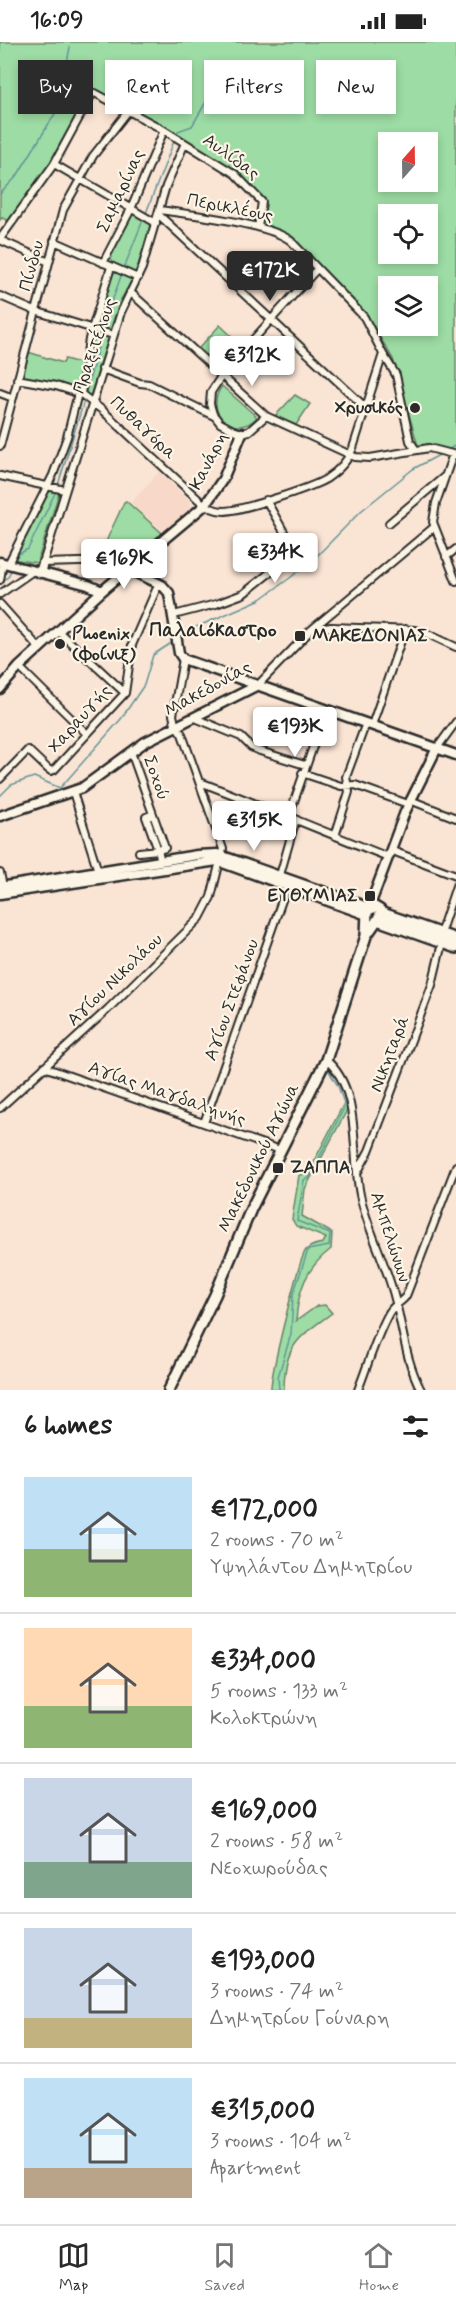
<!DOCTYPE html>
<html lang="en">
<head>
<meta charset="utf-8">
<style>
  body { margin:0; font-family:Mynerve,sans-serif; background:#f2f2f2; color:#222; height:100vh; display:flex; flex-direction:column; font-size:22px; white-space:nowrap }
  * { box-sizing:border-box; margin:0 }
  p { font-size:20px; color:#767676 }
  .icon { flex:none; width:33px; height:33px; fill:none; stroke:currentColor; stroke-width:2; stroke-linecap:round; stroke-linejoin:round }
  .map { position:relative; height:1348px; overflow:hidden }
  .details { display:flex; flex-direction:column; background:#fff; flex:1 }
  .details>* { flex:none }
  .top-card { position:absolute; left:18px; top:18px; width:420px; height:54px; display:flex; gap:12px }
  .needle { width:39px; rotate:20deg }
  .buttons { position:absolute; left:378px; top:90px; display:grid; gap:12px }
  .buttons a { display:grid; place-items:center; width:60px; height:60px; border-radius:0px; background:#fff; box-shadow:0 3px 9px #0003; font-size:30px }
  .price { position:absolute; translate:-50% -51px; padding:0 14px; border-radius:6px; background:#fff; color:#222; font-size:20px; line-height:39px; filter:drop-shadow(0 2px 3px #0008) }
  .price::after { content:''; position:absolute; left:50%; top:36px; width:18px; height:14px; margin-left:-9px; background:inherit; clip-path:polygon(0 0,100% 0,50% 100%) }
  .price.selected { background:#2b2b2b; color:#fff }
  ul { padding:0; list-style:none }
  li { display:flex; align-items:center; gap:18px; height:150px; padding:0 24px }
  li+li { border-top:2px solid #e0e0e0 }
  li span { display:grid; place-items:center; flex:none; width:168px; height:120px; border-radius:0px; color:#555 }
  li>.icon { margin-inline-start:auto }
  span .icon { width:72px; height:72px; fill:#fffc; stroke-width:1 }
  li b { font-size:26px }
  h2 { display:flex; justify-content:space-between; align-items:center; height:72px; padding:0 24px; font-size:26px }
  .chip { padding:0 21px; border-radius:0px; background:#fff; box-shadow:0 3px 9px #0003; font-size:21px; line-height:54px }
  .chip.selected { background:#2b2b2b; color:#fff }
  .status { display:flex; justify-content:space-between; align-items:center; height:42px; padding:0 30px; background:#fff; direction:ltr }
  .status svg { height:16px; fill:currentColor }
  .dock { display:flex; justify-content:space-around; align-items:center; height:84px; border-top:2px solid #e0e0e0; background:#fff; font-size:16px; color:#767676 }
  .dock a { display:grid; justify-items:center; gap:3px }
  .dock .selected { color:#2b2b2b }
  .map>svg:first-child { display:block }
  .built { fill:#f8d8c8 }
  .green { fill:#9ddca4; stroke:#648468; stroke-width:1.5; fill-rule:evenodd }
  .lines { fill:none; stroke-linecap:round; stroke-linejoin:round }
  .stream { stroke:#649599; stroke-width:1.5 }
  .minor-casing { stroke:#2b2b2b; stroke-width:10 }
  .tertiary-casing { stroke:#2b2b2b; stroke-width:13 }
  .secondary-casing { stroke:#2b2b2b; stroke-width:14 }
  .minor { stroke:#fcf5e5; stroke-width:6 }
  .tertiary { stroke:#fcf5e5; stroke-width:8 }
  .secondary { stroke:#fcf5e5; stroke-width:9 }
  .poi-dot { fill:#2b2b2b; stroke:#fcf5e5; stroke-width:2 }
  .labels { text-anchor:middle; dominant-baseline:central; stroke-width:4.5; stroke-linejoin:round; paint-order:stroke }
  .street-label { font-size:18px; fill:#2b2b2b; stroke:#fcf5e5 }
  .poi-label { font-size:18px; font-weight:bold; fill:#2b2b2b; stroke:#fcf5e5; text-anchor:start }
  .neighbourhood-label { font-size:20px; font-weight:bold; fill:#2b2b2b; stroke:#fcf5e5 }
</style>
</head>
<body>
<div class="status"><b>16:09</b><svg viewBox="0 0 49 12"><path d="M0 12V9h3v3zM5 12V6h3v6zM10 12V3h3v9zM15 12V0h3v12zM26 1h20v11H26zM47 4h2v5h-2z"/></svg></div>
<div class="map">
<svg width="456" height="1348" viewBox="0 0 456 1348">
  <rect width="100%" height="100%" fill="#fae4d4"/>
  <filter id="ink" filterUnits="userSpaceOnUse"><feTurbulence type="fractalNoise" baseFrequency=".0167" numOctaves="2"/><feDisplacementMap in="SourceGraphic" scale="12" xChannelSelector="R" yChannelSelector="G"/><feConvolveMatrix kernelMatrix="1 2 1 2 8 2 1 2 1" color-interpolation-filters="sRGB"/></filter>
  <g filter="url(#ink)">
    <path class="built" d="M 159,430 L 190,459 L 191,466 L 164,490 L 131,461 Z"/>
    <path class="green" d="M 0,0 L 456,0 L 456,412 L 431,403 L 418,404 L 393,317 L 372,282 L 285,191 L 256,181 L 260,161 L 237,137 L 168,94 L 95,53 L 82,77 L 9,179 L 2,176 L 0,178 ZM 388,100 L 428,100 L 428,140 L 388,140 ZM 388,172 L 428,172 L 428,212 L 388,212 ZM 388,244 L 428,244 L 428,284 L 388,284 Z
      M 131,170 L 149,180 L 151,183 L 135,233 L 106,220 Z
      M 111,227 L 133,237 L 120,259 L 110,288 L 94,283 Z
      M 220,283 L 242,304 L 222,327 L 199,306 Z
      M 92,289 L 109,294 L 90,355 L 83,351 Z
      M 28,310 L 63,321 L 65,317 L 83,322 L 80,347 L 22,335 Z
      M 222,344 L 257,375 C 236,399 202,371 222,344 Z
      M 295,353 L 310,362 L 296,383 L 274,375 Z
      M 47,448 L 59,451 L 37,521 L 12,517 Z
      M 126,459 L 162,491 L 144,505 L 133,512 L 103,508 C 109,490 117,477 124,460 Z
      M 344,1061 L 348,1066 L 305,1147 L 302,1174 L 332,1191 L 331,1207 C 306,1226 298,1248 296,1279 L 317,1264 L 325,1263 L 332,1271 C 299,1295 284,1303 284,1348 L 271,1348 C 270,1334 299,1216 306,1208 C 311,1203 317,1202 323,1201 L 326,1196 L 296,1184 L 292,1177 L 299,1133 L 308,1131 Z"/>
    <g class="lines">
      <path class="stream" d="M 177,91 L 178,89 L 192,84 L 206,60 L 227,41
        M 0,152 L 17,134 L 59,65 L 70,5
        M 146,171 L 174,99
        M 124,226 L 143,178
        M 103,285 L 121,234
        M 86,350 L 101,294
        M 448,408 L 456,403
        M 58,443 L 84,359
        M 14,519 L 15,514 L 28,507 L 56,449
        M 3,539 L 8,535 L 11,528
        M 180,596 L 194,586 L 261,557 L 309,522 L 361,469 L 413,427 L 441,412
        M 0,754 L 11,743 L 34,735 L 60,746 L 121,677 L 144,643 L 153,613 L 173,600
        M 279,1348 L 278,1335 L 291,1292 L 293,1253 L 308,1208 L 329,1204 L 330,1192 L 297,1179 L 304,1138 L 309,1136 L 345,1064 L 338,1044 L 329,1029"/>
      <defs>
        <path id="minor" d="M 54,122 L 156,181
          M 159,173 L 365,365
          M 0,197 L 54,122 L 92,52 L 95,51 L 164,88 L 235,132 L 262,160 L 258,185
          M 0,198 L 49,220
          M 54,199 L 138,236
          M 103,221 L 131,167 L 164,88
          M 130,250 L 266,374 L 355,415 L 370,416 L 429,406 L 456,413
          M 0,254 L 35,269 L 113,293
          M 383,312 L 396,333 L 410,399 L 416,408
          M 102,327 L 140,341 L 149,342 L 214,374
          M 17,337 L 56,344 L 81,352 L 102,368 L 199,458 C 206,464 214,469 224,469 C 240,469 311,446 326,437 C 338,429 348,419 353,406 L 383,312 L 364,275 L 291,199 C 268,181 192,173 160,168
          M 0,351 L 13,356
          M 81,352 L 89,297 L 111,225
          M 266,374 L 249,389 L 242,391 L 233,388 L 220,381 L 213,372 L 210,362 L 211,350 L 224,330 L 317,227
          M 0,404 L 63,168 L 93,114 L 129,68
          M 453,412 L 436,461 L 433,480 L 456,539
          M 0,434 L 65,448
          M 389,481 L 445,434
          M 446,515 L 456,507
          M 8,522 L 53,433 L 67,395 L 78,351
          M 128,527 L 115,519 L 43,521 L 121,270 L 142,226 L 166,144 L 185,101
          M 0,538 L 3,521
          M 0,552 L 33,529
          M 0,562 L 40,607
          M 174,573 L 216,562 L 243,552 L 292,513 L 293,506 L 266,458
          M 311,588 L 331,585 L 415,588 L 426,591 L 456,605
          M 59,590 L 125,651
          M 19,625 L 87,692
          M 258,643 L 311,588 L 434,485
          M 195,676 L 241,695 L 251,705 L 260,709 L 305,723
          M 372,683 L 405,587
          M 437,706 L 456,680
          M 131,710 L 165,806 L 158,808 L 146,775 L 153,772
          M 302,731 L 341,744 L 355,743 L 408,762
          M 0,737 L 28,708 L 48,727 L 51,729 L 54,728 L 125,651 L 132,603 L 159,541
          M 200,740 C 263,764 325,790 388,815
          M 73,750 L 98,829
          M 410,758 L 456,776
          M 289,774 L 326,667
          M 335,794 L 349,750 L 346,735 L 366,681
          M 390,808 L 456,833
          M 139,810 L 158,808 L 161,819
          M 0,831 L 3,844
          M 280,833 L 296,777
          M 440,892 L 456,844
          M 326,1018 C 363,1048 350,1114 361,1157 C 368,1186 382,1214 391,1243 C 403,1279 403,1314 421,1348
          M 44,1025 L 280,1108
          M 0,1066 L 108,967 L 200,876 L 211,855 L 223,807 L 182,692 L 175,682 L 173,673 L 183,617
          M 204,1081 L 287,844
          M 357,1131 L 369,1109 L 432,943 L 442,901
          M 358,1348 C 368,1323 376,1294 389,1271 C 393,1263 401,1261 406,1254 L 456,1124"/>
        <path id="tertiary" d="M 0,520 L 88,543 L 102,549
          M 128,527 L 162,543 L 169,551 L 179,611 L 183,617 L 456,713
          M 40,531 L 43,521
          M 0,647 L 19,625 L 102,549 L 205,463 L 223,437 L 242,391
          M 0,774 L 82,746 L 145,700 L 258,643
          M 0,845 L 197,813 L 217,812 L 370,866
          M 0,852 L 217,819 L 367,873
          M 371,865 L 372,858 L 405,770 L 437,706"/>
        <path id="secondary" d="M 380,870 L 456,897
          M 377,878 L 456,906
          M 169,1348 L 215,1253 L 251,1167 L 326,1018 L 366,894 L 367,869 L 375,865 L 380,868 L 380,874 L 366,894"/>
      </defs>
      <use href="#minor" class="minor-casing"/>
      <use href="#tertiary" class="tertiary-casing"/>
      <use href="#secondary" class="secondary-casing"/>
      <use href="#minor" class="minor"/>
      <use href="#tertiary" class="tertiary"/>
      <use href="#secondary" class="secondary"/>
    </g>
  </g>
  <g class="poi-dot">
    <circle cx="415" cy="366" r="6"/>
    <rect x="294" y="588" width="12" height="12" rx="3"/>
    <circle cx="60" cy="602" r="6"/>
    <rect x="364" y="848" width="12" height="12" rx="3"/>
    <rect x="272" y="1120" width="12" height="12" rx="3"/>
  </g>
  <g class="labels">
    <g class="street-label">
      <text transform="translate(231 115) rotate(36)">Αυλίδας</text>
      <text transform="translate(121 149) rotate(-65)">Σαμαρίνας</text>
      <text transform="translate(230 166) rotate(11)">Περικλέους</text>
      <text transform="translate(32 224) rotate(-75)">Πίνδου</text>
      <text transform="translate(95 304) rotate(-71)">Πραξιτέλους</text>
      <text transform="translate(143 386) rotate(43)">Πυθαγόρα</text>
      <text transform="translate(209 419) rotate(-63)">Κανάρη</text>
      <text transform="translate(208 647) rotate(-29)">Μακεδονίας</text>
      <text transform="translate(80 677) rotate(-48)">Χαραυγής</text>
      <text transform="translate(156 736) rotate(70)">Σοχού</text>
      <text transform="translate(115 938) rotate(-44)">Αγίου Νικολάου</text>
      <text transform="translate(232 958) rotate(-70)">Αγίου Στεφάνου</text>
      <text transform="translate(390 1012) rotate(-69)">Νικηταρά</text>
      <text transform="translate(167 1052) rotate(19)">Αγίας Μαγδαληνής</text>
      <text transform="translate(259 1116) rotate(-64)">Μακεδονικού Αγώνα</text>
      <text transform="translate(390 1195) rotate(72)">Αμπελώνων</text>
    </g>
    <g class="poi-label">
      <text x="403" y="366" text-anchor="end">Χρυσικός</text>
      <text x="72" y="592">Phoenix<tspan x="72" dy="21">(Φοίνιξ)</tspan></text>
      <text x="312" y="594">ΜΑΚΕΔΟΝΙΑΣ</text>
      <text x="358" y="854" text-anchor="end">ΕΥΘΥΜΙΑΣ</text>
      <text x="290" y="1126">ΖΑΠΠΑ</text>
    </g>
    <g class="neighbourhood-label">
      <text x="213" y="588">Παλαιόκαστρο</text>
    </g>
  </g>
</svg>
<div class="buttons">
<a><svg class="needle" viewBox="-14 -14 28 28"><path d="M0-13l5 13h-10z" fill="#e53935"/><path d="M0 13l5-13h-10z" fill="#767676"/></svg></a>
<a><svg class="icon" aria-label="locate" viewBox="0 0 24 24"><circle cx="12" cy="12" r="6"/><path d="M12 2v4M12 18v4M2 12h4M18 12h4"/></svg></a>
<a><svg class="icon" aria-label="layers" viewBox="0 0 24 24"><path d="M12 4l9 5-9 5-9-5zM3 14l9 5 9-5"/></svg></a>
</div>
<b class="price selected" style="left:270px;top:260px">€172K</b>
<b class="price" style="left:252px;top:345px">€312K</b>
<b class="price" style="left:275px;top:542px">€334K</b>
<b class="price" style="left:124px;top:548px">€169K</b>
<b class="price" style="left:295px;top:716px">€193K</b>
<b class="price" style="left:254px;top:810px">€315K</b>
<div class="top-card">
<a class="chip selected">Buy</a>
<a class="chip">Rent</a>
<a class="chip">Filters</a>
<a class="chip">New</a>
</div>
</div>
<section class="details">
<h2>6 homes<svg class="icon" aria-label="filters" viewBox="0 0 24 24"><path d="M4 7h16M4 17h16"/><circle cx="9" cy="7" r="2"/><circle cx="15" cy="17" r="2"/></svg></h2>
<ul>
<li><span style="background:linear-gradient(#bfe0f5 60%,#8fb573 0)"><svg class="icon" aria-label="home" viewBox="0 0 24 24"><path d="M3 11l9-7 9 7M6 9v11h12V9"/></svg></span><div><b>€172,000</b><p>2 rooms · 70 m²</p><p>Υψηλάντου Δημητρίου</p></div></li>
<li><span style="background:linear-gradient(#ffd9b3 65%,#8fb573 0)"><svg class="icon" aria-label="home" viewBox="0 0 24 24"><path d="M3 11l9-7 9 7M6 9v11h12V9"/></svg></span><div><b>€334,000</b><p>5 rooms · 133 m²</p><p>Κολοκτρώνη</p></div></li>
<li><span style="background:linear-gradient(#c9d6e8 70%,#7fa58c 0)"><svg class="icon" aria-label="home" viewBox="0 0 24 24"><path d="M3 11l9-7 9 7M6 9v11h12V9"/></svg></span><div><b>€169,000</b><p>2 rooms · 58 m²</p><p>Νεοχωρούδας</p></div></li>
<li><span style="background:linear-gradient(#c9d6e8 75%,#c2b280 0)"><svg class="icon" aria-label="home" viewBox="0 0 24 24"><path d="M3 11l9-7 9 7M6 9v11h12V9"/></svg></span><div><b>€193,000</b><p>3 rooms · 74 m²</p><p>Δημητρίου Γούναρη</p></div></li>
<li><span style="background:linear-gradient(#bfe0f5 75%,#b9a48a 0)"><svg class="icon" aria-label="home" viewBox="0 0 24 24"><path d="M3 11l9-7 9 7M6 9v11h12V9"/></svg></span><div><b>€315,000</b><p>3 rooms · 104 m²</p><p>Apartment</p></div></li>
</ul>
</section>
<nav class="dock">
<a class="selected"><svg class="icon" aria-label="map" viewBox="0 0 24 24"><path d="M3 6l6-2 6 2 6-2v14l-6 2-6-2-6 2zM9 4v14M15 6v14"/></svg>Map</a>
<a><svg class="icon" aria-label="saved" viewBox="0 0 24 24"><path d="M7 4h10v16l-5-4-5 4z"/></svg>Saved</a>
<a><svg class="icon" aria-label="home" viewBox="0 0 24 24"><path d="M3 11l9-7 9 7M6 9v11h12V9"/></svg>Home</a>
</nav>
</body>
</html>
